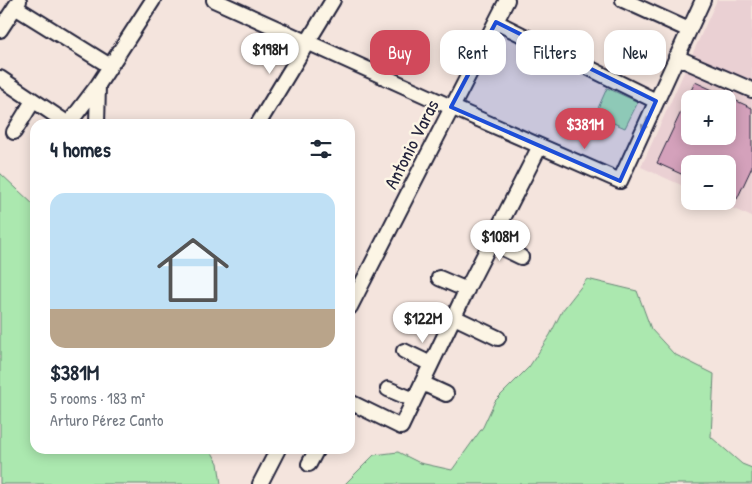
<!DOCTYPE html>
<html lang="en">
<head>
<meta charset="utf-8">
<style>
  body { margin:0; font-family:"Patrick Hand",sans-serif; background:#f6f6f7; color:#1f2937; height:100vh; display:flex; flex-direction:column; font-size:19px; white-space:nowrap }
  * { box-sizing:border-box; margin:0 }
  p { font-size:16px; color:#747a83 }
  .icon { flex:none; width:28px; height:28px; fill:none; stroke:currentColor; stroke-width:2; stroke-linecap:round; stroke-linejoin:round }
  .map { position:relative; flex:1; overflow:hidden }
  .side { position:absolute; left:30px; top:119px; width:325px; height:335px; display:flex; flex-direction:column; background:#fff; border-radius:15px; box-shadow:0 2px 12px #0003 }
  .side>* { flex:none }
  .guide { position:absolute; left:370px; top:30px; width:306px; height:45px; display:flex; gap:10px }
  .fabs { position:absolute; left:681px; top:90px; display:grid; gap:10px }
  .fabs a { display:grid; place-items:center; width:55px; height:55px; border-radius:10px; background:#fff; box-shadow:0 2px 12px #0003; font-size:25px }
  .price { position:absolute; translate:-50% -42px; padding:0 11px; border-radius:18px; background:#fff; color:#222; font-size:16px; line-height:32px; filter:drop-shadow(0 1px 2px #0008) }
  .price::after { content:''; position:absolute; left:50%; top:30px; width:15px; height:11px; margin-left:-8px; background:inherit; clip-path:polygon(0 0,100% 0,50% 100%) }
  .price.on { background:#d1495b; color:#fff }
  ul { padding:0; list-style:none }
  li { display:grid; align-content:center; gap:10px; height:265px; padding:0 20px }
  li span { display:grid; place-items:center; height:155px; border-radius:15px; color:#555 }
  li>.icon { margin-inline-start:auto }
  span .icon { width:90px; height:90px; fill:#fffc; stroke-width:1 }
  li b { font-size:21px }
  h2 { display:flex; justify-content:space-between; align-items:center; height:60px; padding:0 20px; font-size:21px }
  .pill { padding:0 18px; border-radius:15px; background:#fff; box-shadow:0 2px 12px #0003; font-size:18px; line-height:45px }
  .pill.on { background:#d1495b; color:#fff }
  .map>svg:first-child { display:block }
  .built { fill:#ead0d3; fill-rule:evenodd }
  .green { fill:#abe8af; stroke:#668575 }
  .building { fill:#d4a1bb; stroke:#22223b; fill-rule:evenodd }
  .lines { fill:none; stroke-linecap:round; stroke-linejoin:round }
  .minor-casing { stroke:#22223b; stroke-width:18 }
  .minor { stroke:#fcf5e5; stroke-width:14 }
  .oneway { fill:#9a9698 }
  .marked { fill:#1d4ed8; fill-opacity:0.2; stroke:#1d4ed8; stroke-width:4; stroke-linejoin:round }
  .labels { text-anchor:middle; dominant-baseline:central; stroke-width:5; stroke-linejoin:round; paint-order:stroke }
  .street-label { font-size:19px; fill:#22223b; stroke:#fcf5e5 }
</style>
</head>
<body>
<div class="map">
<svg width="752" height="484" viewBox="0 0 752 484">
  <rect width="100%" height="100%" fill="#f4e4dd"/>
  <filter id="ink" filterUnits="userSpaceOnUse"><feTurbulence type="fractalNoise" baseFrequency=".02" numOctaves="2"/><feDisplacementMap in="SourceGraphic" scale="10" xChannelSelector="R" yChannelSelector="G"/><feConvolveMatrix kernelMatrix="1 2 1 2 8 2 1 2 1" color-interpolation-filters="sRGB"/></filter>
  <g filter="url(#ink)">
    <path class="built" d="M 717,0 L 752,0 L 752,217 L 716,201 L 728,201 L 728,164 L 690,164 L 690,189 L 641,167 ZM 690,99 L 728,99 L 728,136 L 690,136 Z"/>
    <path class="green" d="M 607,88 L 638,102 L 625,128 L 595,115 Z
      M 0,173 L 35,206 L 35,449 L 210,449 L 218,463 L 221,484 L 0,484 Z
      M 587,279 L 637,291 L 651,329 L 674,354 L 714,374 L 711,437 L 742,464 L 752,468 L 752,484 L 345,484 L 374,455 L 398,452 L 420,463 L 452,470 L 483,427 L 495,401 L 529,367 L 550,335 L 562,311 Z"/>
    <path class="building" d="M 695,82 L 752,108 L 752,167 L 737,199 L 728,195 L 728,164 L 690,164 L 690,178 L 657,163 ZM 690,99 L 728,99 L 728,136 L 690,136 Z"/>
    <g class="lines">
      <defs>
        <path id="minor" d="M 214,0 L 451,107 L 620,181 L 703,0
          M 623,0 L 689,30
          M 15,7 L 110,66
          M 496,22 L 656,101
          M 0,30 L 19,1
          M 676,57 L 752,90
          M 0,78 L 64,121 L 70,122 L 98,85 L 153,0
          M 97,124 L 98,85
          M 258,124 L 333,0
          M 14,132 L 33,101
          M 492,243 L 521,257
          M 439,278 L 467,290
          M 350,307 L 507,0
          M 421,313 L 449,326
          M 454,317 L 498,338
          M 404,351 L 431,364
          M 422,383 L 446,394
          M 388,389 L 414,400
          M 350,402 L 401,427 L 469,285 L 540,146
          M 309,464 L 317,449
          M 260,484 L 278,449"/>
      </defs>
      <use href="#minor" class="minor-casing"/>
      <use href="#minor" class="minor"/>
    </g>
    <defs><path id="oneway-solid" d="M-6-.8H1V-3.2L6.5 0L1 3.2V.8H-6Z" transform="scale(1.25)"/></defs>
    <use class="oneway" href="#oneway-solid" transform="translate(645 124) rotate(114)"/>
  </g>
  <path class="marked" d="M 496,22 L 656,101 L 620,181 L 451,107 Z"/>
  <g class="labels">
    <g class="street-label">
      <text transform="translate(411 144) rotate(-63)">Antonio Varas</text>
    </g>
  </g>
</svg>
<div class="fabs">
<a>+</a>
<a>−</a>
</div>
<b class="price" style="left:270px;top:75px">$198M</b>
<b class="price on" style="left:585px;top:150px">$381M</b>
<b class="price" style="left:500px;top:262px">$108M</b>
<b class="price" style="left:423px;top:344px">$122M</b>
<div class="guide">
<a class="pill on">Buy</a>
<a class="pill">Rent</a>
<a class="pill">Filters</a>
<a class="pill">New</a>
</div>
<section class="side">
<h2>4 homes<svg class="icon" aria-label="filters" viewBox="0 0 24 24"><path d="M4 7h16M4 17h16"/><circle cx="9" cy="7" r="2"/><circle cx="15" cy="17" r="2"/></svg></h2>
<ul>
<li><span style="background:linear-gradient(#bfe0f5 75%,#b9a48a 0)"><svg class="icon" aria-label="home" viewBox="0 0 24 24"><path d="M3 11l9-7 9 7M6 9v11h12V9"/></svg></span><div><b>$381M</b><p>5 rooms · 183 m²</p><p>Arturo Pérez Canto</p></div></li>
</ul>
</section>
</div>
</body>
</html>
